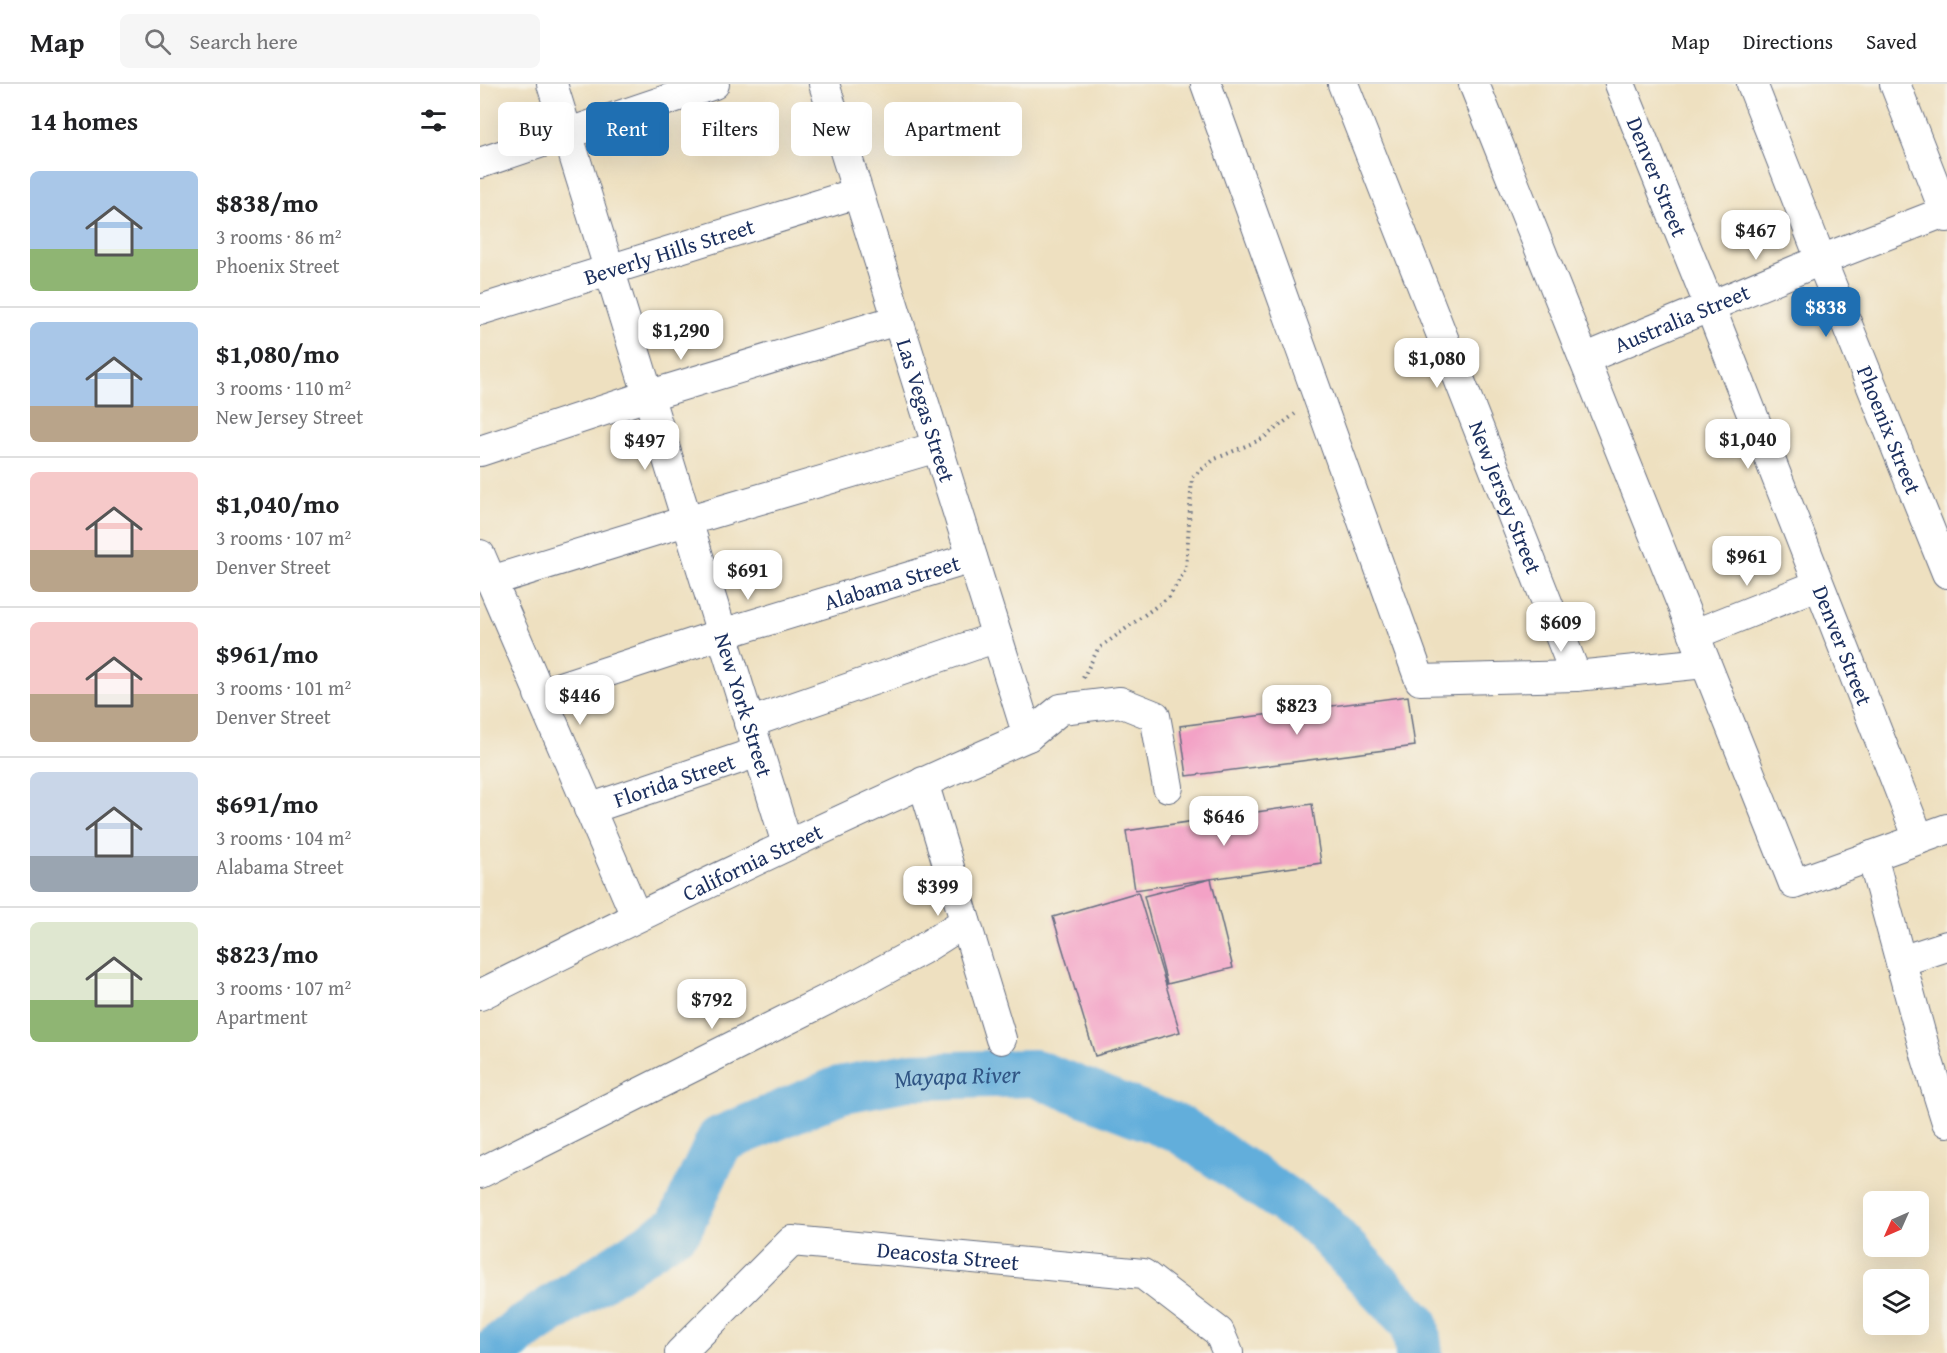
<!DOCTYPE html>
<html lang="en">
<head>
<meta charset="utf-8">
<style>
  body { margin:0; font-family:"Gentium Book Plus",serif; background:#f6f6f6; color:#202124; height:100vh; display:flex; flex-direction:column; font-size:22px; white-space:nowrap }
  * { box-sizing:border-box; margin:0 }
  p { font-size:20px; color:#757577 }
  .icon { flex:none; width:33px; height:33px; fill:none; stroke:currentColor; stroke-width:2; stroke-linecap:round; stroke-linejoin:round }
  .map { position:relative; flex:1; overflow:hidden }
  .side { display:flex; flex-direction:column; background:#fff; width:480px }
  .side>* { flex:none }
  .guide { position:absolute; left:18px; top:18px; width:570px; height:54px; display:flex; gap:12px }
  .needle { width:39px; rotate:225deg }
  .buttons { position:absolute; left:1383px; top:1107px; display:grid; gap:12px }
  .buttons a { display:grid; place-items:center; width:66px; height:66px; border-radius:9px; background:#fff; box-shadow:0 6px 24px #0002; font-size:30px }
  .price { position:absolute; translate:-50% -51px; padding:0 14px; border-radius:12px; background:#fff; color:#222; font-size:20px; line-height:39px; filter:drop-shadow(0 2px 3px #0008) }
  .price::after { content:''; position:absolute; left:50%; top:36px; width:18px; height:14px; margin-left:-9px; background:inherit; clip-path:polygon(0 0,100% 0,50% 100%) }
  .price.active { background:#1f6fb2; color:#fff }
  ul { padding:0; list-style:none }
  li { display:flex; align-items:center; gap:18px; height:150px; padding:0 30px }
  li+li { border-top:2px solid #e0e0e0 }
  li span { display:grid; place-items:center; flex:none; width:168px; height:120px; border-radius:9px; color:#555 }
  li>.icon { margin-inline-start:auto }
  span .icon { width:72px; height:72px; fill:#fffc; stroke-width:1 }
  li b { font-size:26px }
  h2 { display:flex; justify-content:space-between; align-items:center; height:72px; padding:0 30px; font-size:26px }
  .chip { padding:0 21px; border-radius:9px; background:#fff; box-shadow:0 6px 24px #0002; font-size:21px; line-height:54px }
  .chip.active { background:#1f6fb2; color:#fff }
  header { display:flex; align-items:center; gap:36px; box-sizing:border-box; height:84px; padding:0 30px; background:#fff; border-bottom:2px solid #e0e0e0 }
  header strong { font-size:28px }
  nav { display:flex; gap:33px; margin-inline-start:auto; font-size:21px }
  .search { width:420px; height:54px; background:#f6f6f6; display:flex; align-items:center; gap:15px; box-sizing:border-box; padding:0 21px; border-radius:9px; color:#757577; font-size:22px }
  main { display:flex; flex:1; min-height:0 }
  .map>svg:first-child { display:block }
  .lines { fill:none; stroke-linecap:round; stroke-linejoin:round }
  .river { stroke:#62aedb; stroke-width:48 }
  .building { fill:#f3a2c6 }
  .minor-casing { stroke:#656d80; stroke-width:32 }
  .path { stroke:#656d80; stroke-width:4; stroke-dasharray:1.5 4.5; stroke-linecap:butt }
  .minor { stroke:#fff; stroke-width:30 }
  .labels { text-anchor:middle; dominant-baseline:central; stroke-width:5; stroke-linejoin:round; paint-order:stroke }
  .street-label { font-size:22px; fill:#1b2f5e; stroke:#f7f3e8 }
  .water-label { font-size:24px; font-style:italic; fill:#305584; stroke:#f7f3e8 }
</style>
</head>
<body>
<header>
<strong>Map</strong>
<div class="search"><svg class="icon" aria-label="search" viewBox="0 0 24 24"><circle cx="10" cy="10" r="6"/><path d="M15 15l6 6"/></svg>Search here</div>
<nav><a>Map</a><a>Directions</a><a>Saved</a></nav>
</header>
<main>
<section class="side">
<h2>14 homes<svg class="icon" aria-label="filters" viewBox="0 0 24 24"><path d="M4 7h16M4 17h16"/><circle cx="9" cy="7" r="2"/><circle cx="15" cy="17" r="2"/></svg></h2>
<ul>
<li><span style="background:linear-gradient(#a9c7e8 65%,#8fb573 0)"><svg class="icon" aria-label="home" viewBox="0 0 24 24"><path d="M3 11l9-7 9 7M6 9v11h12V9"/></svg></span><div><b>$838/mo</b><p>3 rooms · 86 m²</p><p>Phoenix Street</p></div></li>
<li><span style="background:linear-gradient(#a9c7e8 70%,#b9a48a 0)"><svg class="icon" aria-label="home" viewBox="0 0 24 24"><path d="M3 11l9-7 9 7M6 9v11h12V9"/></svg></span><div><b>$1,080/mo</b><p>3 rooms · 110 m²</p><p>New Jersey Street</p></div></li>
<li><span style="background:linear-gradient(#f6c9c9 65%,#b9a48a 0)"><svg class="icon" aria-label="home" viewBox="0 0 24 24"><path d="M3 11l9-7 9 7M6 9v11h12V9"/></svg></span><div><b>$1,040/mo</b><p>3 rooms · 107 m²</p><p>Denver Street</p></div></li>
<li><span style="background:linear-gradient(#f6c9c9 60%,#b9a48a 0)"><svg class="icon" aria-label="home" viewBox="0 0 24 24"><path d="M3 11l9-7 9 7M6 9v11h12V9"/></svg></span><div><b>$961/mo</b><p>3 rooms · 101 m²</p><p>Denver Street</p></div></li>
<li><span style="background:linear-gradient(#c9d6e8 70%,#9aa5b1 0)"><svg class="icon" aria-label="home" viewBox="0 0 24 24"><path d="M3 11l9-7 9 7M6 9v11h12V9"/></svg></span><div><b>$691/mo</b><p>3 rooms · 104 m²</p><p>Alabama Street</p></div></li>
<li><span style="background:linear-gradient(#dfe7d0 65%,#8fb573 0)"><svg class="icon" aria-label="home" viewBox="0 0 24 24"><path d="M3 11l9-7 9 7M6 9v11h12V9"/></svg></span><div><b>$823/mo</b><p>3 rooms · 107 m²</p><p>Apartment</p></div></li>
</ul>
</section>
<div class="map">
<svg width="1467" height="1269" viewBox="0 0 1467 1269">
  <rect width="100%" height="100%" fill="#f7f3e8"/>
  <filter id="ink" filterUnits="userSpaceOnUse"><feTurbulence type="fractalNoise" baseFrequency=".0167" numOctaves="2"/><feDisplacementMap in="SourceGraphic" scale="12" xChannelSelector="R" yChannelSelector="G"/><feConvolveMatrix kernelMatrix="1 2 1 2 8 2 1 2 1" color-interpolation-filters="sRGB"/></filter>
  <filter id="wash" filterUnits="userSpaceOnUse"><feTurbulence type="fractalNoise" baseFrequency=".008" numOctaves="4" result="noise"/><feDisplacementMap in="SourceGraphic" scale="24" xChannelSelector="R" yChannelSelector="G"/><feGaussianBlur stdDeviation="1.35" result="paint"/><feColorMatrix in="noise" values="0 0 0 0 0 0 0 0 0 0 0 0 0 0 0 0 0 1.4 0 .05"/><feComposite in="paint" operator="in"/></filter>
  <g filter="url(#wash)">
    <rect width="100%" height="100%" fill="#eee0c0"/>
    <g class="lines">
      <path class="river" id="s1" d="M 12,1269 L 45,1243 L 199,1143 L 240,1056 L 359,1006 L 433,992 L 554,989 L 701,1046 L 839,1139 L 935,1240 L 939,1269"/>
    </g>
    <g id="blocks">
      <path class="building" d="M 928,612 L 935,662 L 707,692 L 700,642 Z
        M 832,720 L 841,779 L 655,806 L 646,747 Z
        M 731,795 L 753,884 L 687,900 L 664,812 Z
        M 658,808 L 700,948 L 615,972 L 573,833 Z"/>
    </g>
  </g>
  <g filter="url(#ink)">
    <use href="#blocks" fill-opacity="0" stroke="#656d80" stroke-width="1.5"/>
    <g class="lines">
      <defs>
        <g id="minor">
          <path id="s2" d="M 72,0 L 307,760"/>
          <path id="s3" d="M 344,0 L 548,652"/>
          <path d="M 726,0 L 940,596 L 1096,592 L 1225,579"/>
          <path id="s4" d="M 863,0 L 1096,592"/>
          <path d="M 994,0 L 1314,800 L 1467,745"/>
          <path id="s5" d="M 1140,0 L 1230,223 L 1439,755"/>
          <path id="s6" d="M 1272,0 L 1341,176 L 1467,489"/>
          <path d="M 1415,0 L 1467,133"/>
          <path d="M 0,79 L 234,0"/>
          <path id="s7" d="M 0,226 L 377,109"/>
          <path id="s8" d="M 1104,275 L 1341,176 L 1467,127"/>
          <path d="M 0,367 L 167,312 L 417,236"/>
          <path d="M 0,471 L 156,832"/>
          <path d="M 11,497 L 206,437 L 457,363"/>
          <path d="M 1215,550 L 1338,501"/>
          <path id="s9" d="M 59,610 L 242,550 L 492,474"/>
          <path d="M 269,639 L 517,553"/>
          <path d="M 443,698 L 521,955"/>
          <path id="s10" d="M 109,725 L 278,668"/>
          <path d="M 1392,772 L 1447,974 L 1467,1038"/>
          <path d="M 1421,877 L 1467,862"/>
          <path id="s11" d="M 0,911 C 181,820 363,733 548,652 L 581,625 L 640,618 L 675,632 L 688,703"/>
          <path d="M 0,1089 L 378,900 L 441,866 L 485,838"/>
          <path id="s12" d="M 200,1269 L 312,1157 L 663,1190 L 739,1248 L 748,1269"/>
        </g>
      </defs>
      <use href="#minor" class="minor-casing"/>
      <path class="path" d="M 603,594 L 618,565 L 689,513 L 706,485 L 712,393 L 735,375 L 782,355 L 815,330"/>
      <use href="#minor" class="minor"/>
    </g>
  </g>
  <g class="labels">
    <g class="street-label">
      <text stroke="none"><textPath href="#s5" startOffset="100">Denver Street</textPath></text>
      <text stroke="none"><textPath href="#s7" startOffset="198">Beverly Hills Street</textPath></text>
      <text stroke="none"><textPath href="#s8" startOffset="106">Australia Street</textPath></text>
      <text stroke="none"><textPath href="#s3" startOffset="342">Las Vegas Street</textPath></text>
      <text stroke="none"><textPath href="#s6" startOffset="372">Phoenix Street</textPath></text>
      <text stroke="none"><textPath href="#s4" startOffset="444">New Jersey Street</textPath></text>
      <text stroke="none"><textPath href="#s9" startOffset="370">Alabama Street</textPath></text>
      <text stroke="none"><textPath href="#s5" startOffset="604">Denver Street</textPath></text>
      <text stroke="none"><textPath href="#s2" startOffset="650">New York Street</textPath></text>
      <text stroke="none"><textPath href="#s10" startOffset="90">Florida Street</textPath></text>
      <text stroke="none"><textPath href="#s11" startOffset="303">California Street</textPath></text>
      <text stroke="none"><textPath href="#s12" startOffset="315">Deacosta Street</textPath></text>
    </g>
    <g class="water-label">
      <text stroke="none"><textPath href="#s1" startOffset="570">Mayapa River</textPath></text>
    </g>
  </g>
</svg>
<div class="buttons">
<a><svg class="needle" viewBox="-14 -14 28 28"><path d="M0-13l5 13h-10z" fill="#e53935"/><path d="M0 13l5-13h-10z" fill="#757577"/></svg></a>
<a><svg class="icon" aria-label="layers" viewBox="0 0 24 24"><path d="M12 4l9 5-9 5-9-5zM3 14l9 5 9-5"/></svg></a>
</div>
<b class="price" style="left:1276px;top:177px">$467</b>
<b class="price active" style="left:1346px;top:254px">$838</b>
<b class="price" style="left:201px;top:277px">$1,290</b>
<b class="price" style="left:957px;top:305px">$1,080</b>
<b class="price" style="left:1268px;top:386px">$1,040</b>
<b class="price" style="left:165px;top:387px">$497</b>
<b class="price" style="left:1267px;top:503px">$961</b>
<b class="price" style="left:268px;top:517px">$691</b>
<b class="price" style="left:1081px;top:569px">$609</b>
<b class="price" style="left:100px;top:642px">$446</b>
<b class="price" style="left:817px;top:652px">$823</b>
<b class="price" style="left:744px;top:763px">$646</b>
<b class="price" style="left:458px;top:833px">$399</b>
<b class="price" style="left:232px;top:946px">$792</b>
<div class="guide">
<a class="chip">Buy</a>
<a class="chip active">Rent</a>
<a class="chip">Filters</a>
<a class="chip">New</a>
<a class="chip">Apartment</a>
</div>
</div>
</main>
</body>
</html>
